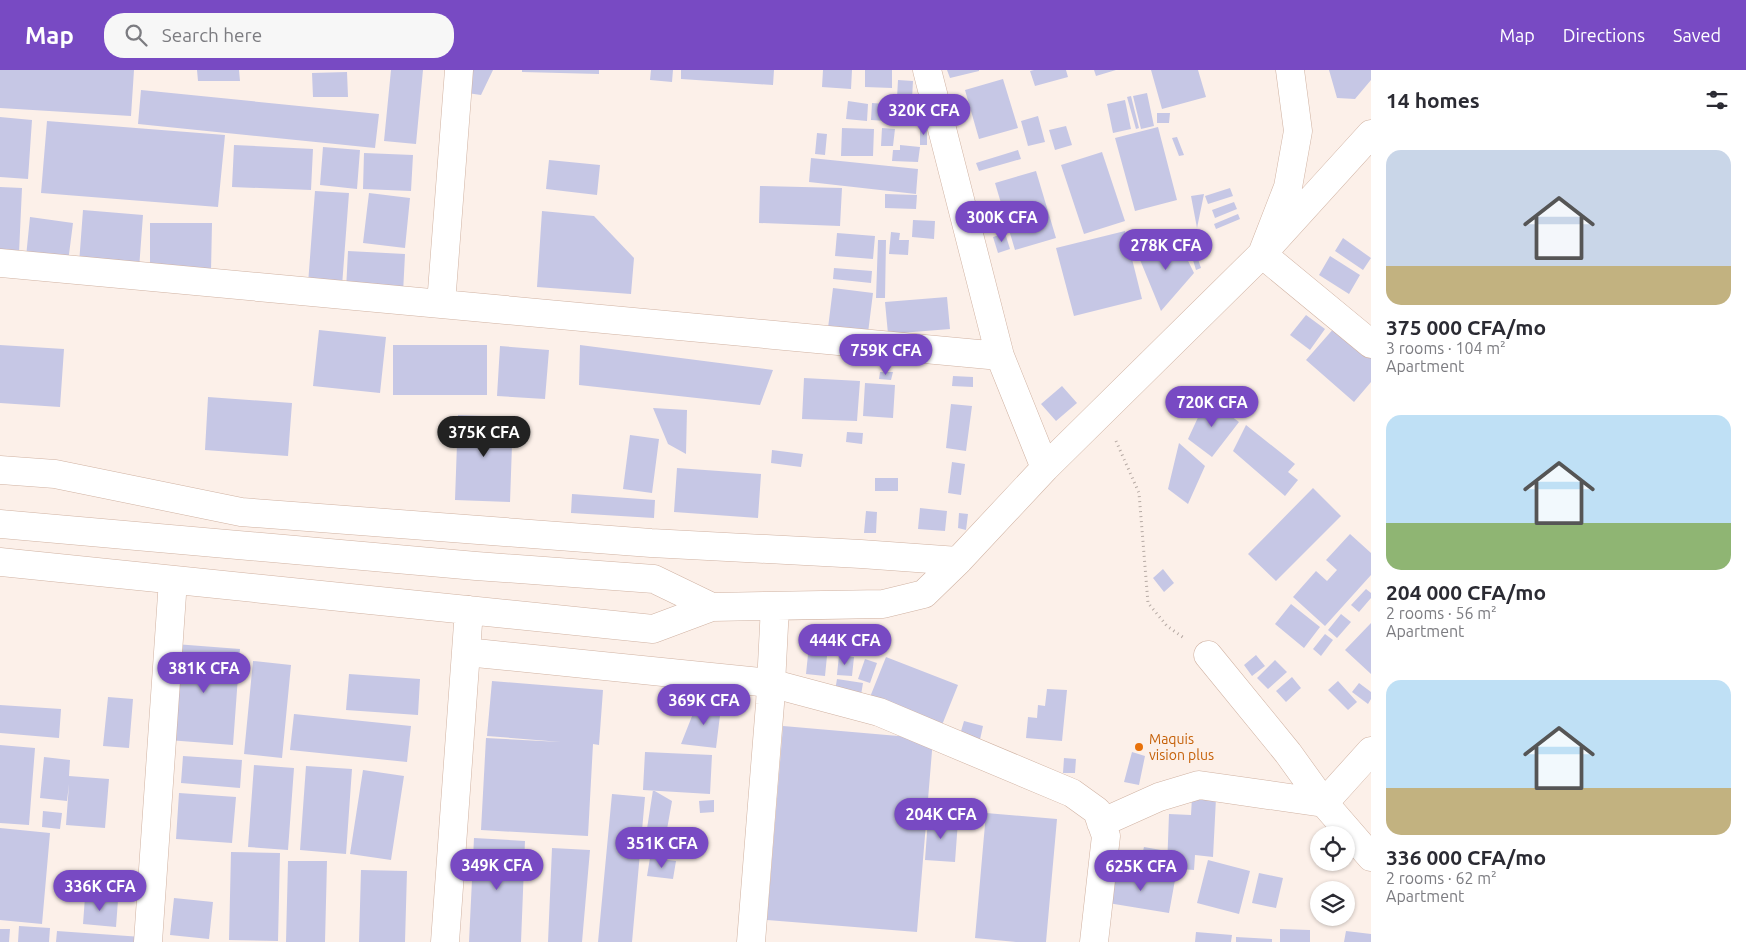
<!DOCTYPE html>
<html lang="en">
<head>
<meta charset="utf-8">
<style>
  body { margin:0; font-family:Ubuntu,sans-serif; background:#f7f7f7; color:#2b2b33; height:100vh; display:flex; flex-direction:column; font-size:19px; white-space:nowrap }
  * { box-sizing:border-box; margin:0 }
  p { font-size:16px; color:#7c7c81 }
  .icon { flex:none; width:28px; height:28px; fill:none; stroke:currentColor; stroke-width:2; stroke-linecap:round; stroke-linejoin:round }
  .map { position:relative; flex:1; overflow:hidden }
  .sheet { display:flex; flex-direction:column; background:#fff; width:375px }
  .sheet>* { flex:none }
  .fabs { position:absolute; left:1310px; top:756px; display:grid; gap:10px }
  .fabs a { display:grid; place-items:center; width:45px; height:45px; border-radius:50%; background:#fff; box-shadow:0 1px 4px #0004; font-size:25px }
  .price { position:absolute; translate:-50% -42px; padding:0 11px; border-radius:18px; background:#784ac3; color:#fff; font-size:16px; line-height:32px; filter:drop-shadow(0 1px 2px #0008) }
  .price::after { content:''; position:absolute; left:50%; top:30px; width:15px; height:11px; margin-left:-8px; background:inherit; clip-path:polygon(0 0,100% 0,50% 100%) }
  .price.active { background:#222; color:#fff }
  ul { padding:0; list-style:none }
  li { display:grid; align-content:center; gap:10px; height:265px; padding:0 15px }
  li span { display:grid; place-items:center; height:155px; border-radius:15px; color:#555 }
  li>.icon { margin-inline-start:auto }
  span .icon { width:90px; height:90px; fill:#fffc; stroke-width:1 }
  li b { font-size:21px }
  h2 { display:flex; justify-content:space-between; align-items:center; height:60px; padding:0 15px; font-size:21px }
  header { display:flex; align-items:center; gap:30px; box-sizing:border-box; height:70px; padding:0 25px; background:#784ac3; color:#fff }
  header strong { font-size:24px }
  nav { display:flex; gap:28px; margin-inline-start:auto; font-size:18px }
  .search { width:350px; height:45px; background:#f7f7f7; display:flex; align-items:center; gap:12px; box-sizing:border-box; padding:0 18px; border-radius:20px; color:#7c7c81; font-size:19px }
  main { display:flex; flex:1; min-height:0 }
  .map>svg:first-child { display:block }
  .building { fill:#c6c7e5 }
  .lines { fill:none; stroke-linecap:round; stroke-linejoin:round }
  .minor-casing { stroke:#d0b2a2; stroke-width:29 }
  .path { stroke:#b6aaa4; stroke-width:3; stroke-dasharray:1 4; stroke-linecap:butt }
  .minor { stroke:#fff; stroke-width:28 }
  .food-dot { fill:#e8710a; stroke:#fcf0e9; stroke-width:2 }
  .labels { text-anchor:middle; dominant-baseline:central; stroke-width:4; stroke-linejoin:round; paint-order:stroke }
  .food-label { font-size:14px; fill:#c56008; stroke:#fcf0e9; text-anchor:start }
</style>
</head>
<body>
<header>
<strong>Map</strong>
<div class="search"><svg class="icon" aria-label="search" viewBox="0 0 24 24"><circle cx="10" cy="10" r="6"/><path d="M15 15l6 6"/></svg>Search here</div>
<nav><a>Map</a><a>Directions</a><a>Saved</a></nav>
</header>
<main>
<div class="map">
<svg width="1371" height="872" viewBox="0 0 1371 872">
  <rect width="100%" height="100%" fill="#fcf0e9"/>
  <path class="building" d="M 0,0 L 134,0 L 131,46 L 0,38 Z
    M 197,0 L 239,0 L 240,11 L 198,11 Z
    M 391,0 L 423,0 L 416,74 L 384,71 Z
    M 470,0 L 493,0 L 481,25 L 467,23 Z
    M 522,0 L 599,0 L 599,4 L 522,2 Z
    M 651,0 L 673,0 L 672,12 L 650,10 Z
    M 681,0 L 774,0 L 773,15 L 681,9 Z
    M 823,0 L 852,0 L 851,19 L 822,17 Z
    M 865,0 L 892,0 L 892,18 L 865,17 Z
    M 947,0 L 979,0 L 979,1 L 950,8 Z
    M 1034,0 L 1066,0 L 1068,7 L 1035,16 L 1030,1 Z
    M 1094,0 L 1116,0 L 1096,6 Z
    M 1151,0 L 1198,0 L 1206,27 L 1162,39 Z
    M 1329,0 L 1371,0 L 1371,10 L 1355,29 L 1337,28 Z
    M 347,2 L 348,27 L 313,27 L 312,3 Z
    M 1003,9 L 1018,58 L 979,69 L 965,20 Z
    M 898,10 L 913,11 L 911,47 L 896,46 Z
    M 141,20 L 379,44 L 375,78 L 138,54 Z
    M 1147,23 L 1154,56 L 1141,59 L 1133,26 Z
    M 1131,26 L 1139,58 L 1136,59 L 1127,27 Z
    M 1125,30 L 1131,59 L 1113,63 L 1107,34 Z
    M 848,31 L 868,34 L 867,51 L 846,49 Z
    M 872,33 L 887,34 L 886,51 L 871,50 Z
    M 1157,43 L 1170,43 L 1169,53 L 1157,53 Z
    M 1038,46 L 1045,72 L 1028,76 L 1021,51 Z
    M 0,47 L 32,50 L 28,109 L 0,107 Z
    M 47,51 L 225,65 L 218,137 L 41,123 Z
    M 1066,56 L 1072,75 L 1055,80 L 1049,60 Z
    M 927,57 L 927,75 L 920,75 L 920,58 Z
    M 1158,57 L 1177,130 L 1135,141 L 1115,68 Z
    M 842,58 L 874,59 L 873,86 L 841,86 Z
    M 882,58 L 895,59 L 893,76 L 881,76 Z
    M 817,63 L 827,64 L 825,85 L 815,84 Z
    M 1177,67 L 1184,85 L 1179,86 L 1172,68 Z
    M 234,75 L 313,79 L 311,120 L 232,117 Z
    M 900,75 L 920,77 L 918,92 L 892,91 L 893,80 L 900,80 Z
    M 323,77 L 360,80 L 357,119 L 320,115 Z
    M 1018,80 L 1021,89 L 979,101 L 976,93 Z
    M 1102,82 L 1125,151 L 1084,164 L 1061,95 Z
    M 364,83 L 413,85 L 411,121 L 363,119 Z
    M 811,88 L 918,99 L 916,124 L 809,112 Z
    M 549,90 L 600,95 L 597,125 L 546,119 Z
    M 1036,101 L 1056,168 L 1015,180 L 995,113 Z
    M 760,116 L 842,118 L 840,156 L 759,153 Z
    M 0,117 L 22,118 L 19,183 L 0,182 Z
    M 1230,118 L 1233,126 L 1208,134 L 1205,126 Z
    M 315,121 L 349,123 L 342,216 L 308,214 Z
    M 369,123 L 410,128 L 405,178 L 363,173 Z
    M 885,124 L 917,125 L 916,139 L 885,138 Z
    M 1204,124 L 1197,158 L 1191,126 Z
    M 1234,132 L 1237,139 L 1215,148 L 1212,140 Z
    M 83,140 L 143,145 L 139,199 L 79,194 Z
    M 542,141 L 594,146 L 634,188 L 631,224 L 537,217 Z
    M 1238,144 L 1240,149 L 1216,159 L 1214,154 Z
    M 30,147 L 73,153 L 68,192 L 26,187 Z
    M 913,150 L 935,151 L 934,169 L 912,167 Z
    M 150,153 L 212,153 L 211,201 L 150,200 Z
    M 1125,161 L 1142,229 L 1074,246 L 1056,178 Z
    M 891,162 L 900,163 L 899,170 L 909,170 L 908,185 L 889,184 Z
    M 1189,162 L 1201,198 L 1196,200 L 1185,164 Z
    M 837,163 L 875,166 L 873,189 L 835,186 Z
    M 1005,163 L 1010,179 L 998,183 L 993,167 Z
    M 1177,168 L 1194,203 L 1161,241 L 1136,180 L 1142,178 L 1144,187 L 1156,183 L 1154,175 L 1159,173 L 1161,183 L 1170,180 L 1167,171 Z
    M 1343,168 L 1371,188 L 1363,200 L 1335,181 Z
    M 878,170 L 886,170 L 885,228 L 876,228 Z
    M 348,181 L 405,184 L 403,223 L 346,220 Z
    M 1330,186 L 1360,205 L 1349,224 L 1319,205 Z
    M 834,198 L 872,201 L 871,213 L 833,209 Z
    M 833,218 L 873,223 L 868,263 L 828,258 Z
    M 947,227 L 950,259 L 888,264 L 885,232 Z
    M 1306,245 L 1325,259 L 1310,280 L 1290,265 Z
    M 1335,257 L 1371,288 L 1371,312 L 1354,332 L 1306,290 Z
    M 319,260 L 386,267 L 380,323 L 313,316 Z
    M 0,275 L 64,279 L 60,337 L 0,333 Z
    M 393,275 L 487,275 L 487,325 L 393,325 Z
    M 580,275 L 773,300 L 760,335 L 579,315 Z
    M 500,276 L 549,280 L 545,329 L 497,326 Z
    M 880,302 L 893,302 L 891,310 L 879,309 Z
    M 953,306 L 973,307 L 973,317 L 952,316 Z
    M 804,308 L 860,311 L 857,351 L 802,349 Z
    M 865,313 L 895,315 L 893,348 L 863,346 Z
    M 1062,316 L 1077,333 L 1056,351 L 1041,334 Z
    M 208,327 L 292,333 L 288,386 L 205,380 Z
    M 1207,328 L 1239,352 L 1212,387 L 1188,369 Z
    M 951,334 L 972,336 L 966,381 L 946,378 Z
    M 653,338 L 687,340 L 686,384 L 668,374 Z
    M 458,345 L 513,347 L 510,432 L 455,430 Z
    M 1246,355 L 1295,394 L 1288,402 L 1298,410 L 1285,426 L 1233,381 Z
    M 847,362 L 863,363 L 862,374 L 846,372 Z
    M 630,365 L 659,369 L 652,423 L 623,419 Z
    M 1179,373 L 1205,396 L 1188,434 L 1168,419 Z
    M 772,380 L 803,384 L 801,397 L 771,393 Z
    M 952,392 L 965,394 L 961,425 L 948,423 Z
    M 677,398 L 761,404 L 758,448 L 674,442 Z
    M 875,408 L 898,408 L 898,421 L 875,421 Z
    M 1313,418 L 1341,446 L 1276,511 L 1248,484 Z
    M 572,424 L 655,430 L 654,448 L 571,443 Z
    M 920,438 L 947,441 L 945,461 L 918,459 Z
    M 866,441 L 877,442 L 876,463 L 864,463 Z
    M 959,443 L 968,444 L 966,460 L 958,458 Z
    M 1350,464 L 1371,483 L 1371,505 L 1325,556 L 1293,527 L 1316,501 L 1327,511 L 1337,500 L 1326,490 Z
    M 1163,499 L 1174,513 L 1164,522 L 1153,508 Z
    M 1366,519 L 1371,523 L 1371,528 L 1359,542 L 1351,535 Z
    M 1291,534 L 1320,557 L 1304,578 L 1275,554 Z
    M 1341,544 L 1351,552 L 1337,568 L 1328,560 Z
    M 1371,553 L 1371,604 L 1345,580 Z
    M 1325,564 L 1333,570 L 1321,586 L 1313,579 Z
    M 175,574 L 240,579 L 233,675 L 168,670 Z
    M 809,575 L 828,576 L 825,606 L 806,604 Z
    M 839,585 L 854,587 L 852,606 L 837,605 Z
    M 1256,585 L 1265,596 L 1252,606 L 1244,595 Z
    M 886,587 L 958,615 L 942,655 L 870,627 Z
    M 865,589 L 877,593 L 870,613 L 858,609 Z
    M 1275,590 L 1287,602 L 1268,619 L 1257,608 Z
    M 253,591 L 291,595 L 282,688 L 244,684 Z
    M 349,604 L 420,609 L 418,645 L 346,640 Z
    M 1292,607 L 1301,618 L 1286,632 L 1276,621 Z
    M 837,609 L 863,613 L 860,631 L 834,627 Z
    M 492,611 L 603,620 L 599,675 L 593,674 L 588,766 L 481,760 L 486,668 L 561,672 L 487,666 Z
    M 1338,611 L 1357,632 L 1348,640 L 1328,620 Z
    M 1359,613 L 1371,622 L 1371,629 L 1368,634 L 1352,622 Z
    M 1047,619 L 1067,620 L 1062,671 L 1026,668 L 1028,647 L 1037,648 L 1038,635 L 1045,636 Z
    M 108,627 L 133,629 L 129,678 L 103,676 Z
    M 722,629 L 716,678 L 681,674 L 696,636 Z
    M 0,635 L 61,639 L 59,668 L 0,663 Z
    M 294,644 L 411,656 L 407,692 L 290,680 Z
    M 964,651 L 983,656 L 979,674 L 959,668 Z
    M 783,656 L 933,669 L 917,862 L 767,850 Z
    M 0,675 L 35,678 L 29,755 L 0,753 Z
    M 645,682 L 712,685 L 710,724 L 643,720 Z
    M 1132,682 L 1145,686 L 1139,715 L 1124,712 Z
    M 183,686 L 242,690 L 240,718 L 181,713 Z
    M 44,687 L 70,690 L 69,706 L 109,709 L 105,758 L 66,755 L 69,714 L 67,731 L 40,728 Z
    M 1064,688 L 1076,689 L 1075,703 L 1063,703 Z
    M 254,695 L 294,698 L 288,780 L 248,777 Z
    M 306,696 L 352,699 L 346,784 L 300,780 Z
    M 363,700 L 404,706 L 391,790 L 350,784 Z
    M 653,720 L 672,731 L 663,782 L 644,778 Z
    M 179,723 L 236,727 L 232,773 L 176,769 Z
    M 612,724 L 645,727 L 632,872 L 598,872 Z
    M 1192,727 L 1216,728 L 1213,787 L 1195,785 L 1194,800 L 1167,798 L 1169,744 L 1191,745 Z
    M 714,730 L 714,742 L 700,743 L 699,731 Z
    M 43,741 L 62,743 L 60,759 L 42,757 Z
    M 986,743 L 1057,749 L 1046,872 L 1016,872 L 975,868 Z
    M 928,749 L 958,751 L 955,792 L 925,790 Z
    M 0,758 L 50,763 L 42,854 L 0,850 Z
    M 474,768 L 525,771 L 521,872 L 469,872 Z
    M 1144,777 L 1161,780 L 1155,805 L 1138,801 Z
    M 552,778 L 590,780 L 582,872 L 548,872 Z
    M 231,782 L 280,783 L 278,871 L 229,870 Z
    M 650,788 L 676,791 L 673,809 L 647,806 Z
    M 1208,790 L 1250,801 L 1239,844 L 1197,833 Z
    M 288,791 L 327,791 L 325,872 L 286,872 Z
    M 361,800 L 407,801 L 405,872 L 359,872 Z
    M 1113,801 L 1175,810 L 1169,843 L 1108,833 Z
    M 1259,803 L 1283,808 L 1276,838 L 1252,833 Z
    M 85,827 L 118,830 L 116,857 L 83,854 Z
    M 174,828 L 213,832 L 209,869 L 170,865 Z
    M 19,856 L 50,858 L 49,872 L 18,872 Z
    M 0,859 L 10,859 L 9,872 L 0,872 Z
    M 1280,859 L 1310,860 L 1310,872 L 1280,872 Z
    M 57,861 L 142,867 L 142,872 L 56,872 Z
    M 1346,861 L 1371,864 L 1371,872 L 1344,872 Z
    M 1196,862 L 1232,865 L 1231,872 L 1195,872 Z
    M 1236,867 L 1272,869 L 1272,872 L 1236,872 Z"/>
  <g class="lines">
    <defs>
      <path id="minor" d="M 927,0 L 1000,286 L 1045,398
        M 1371,64 L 1262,184 L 1371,274
        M 0,193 L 1000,286
        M 441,234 L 459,0
        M 0,400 L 55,404 L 241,442 L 651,473 L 861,484 L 958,491
        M 0,454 L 476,496 L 654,509 L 712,537
        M 0,492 L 653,559 L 712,537 L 883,534 L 924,524 L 958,491 L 1045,398 L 1262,184 L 1288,117 L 1298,61 L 1290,0
        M 466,582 L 770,613 L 879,642 L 1072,723 L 1097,741 L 1106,766 L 1094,872
        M 1208,585 L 1288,683 L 1324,733 L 1371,787
        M 1101,753 L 1159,727 L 1199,715 L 1324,733 L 1371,681
        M 148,872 L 173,510
        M 445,872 L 469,540
        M 751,872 L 770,634 L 775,536"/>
    </defs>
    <use href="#minor" class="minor-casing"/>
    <path class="path" d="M 1116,371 L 1139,423 L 1148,533 L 1167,556 L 1184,568"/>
    <use href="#minor" class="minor"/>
  </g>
  <circle class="food-dot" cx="1139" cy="677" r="5"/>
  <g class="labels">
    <g class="food-label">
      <text x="1149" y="669">Maquis<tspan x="1149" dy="16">vision plus</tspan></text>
    </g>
  </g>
</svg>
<div class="fabs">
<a><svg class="icon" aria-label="locate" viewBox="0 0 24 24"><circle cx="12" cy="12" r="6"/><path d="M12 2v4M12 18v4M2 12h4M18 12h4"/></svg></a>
<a><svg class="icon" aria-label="layers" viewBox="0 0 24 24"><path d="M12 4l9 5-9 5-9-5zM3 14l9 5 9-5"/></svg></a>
</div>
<b class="price" style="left:924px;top:66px">320K CFA</b>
<b class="price" style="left:1002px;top:173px">300K CFA</b>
<b class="price" style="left:1166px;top:201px">278K CFA</b>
<b class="price" style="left:886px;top:306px">759K CFA</b>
<b class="price" style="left:1212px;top:358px">720K CFA</b>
<b class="price active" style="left:484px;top:388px">375K CFA</b>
<b class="price" style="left:845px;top:596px">444K CFA</b>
<b class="price" style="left:204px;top:624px">381K CFA</b>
<b class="price" style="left:704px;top:656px">369K CFA</b>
<b class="price" style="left:941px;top:770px">204K CFA</b>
<b class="price" style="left:662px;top:799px">351K CFA</b>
<b class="price" style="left:497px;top:821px">349K CFA</b>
<b class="price" style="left:1141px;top:822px">625K CFA</b>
<b class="price" style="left:100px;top:842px">336K CFA</b>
</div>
<section class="sheet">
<h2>14 homes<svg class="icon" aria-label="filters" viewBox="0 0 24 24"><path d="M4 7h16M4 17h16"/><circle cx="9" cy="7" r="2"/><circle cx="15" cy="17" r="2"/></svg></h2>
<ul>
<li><span style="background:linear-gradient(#c9d6e8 75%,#c2b280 0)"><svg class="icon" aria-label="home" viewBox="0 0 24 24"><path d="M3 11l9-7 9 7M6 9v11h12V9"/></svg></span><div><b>375 000 CFA/mo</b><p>3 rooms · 104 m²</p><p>Apartment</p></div></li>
<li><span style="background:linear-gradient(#bfe0f5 70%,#8fb573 0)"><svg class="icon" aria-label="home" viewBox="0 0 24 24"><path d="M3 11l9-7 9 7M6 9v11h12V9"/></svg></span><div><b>204 000 CFA/mo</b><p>2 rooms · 56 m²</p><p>Apartment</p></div></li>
<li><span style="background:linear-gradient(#bfe0f5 70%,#c2b280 0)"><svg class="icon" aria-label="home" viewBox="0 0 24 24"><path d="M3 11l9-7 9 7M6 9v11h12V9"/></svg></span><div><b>336 000 CFA/mo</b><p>2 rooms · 62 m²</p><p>Apartment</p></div></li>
</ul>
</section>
</main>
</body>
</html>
